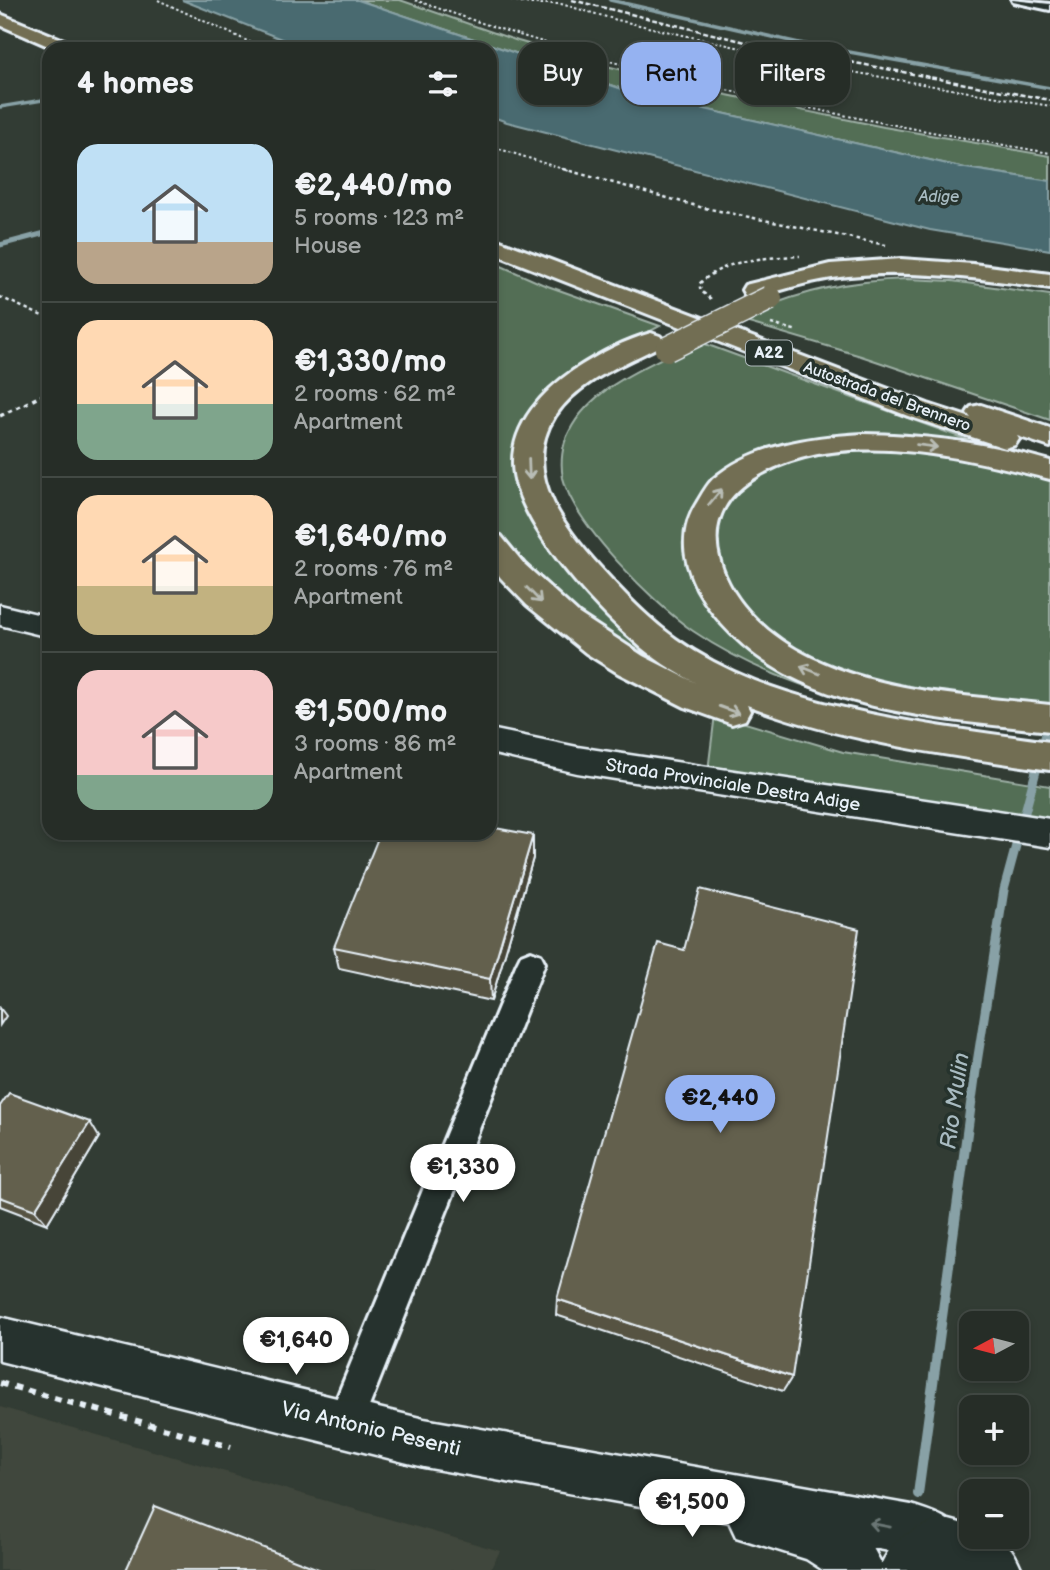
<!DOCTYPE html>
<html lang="en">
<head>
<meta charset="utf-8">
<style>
  body { margin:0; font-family:"Balsamiq Sans",sans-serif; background:#2e352f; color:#f1f3f6; height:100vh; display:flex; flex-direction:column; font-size:26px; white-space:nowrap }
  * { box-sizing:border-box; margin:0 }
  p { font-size:23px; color:#a4a8a7 }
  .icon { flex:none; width:38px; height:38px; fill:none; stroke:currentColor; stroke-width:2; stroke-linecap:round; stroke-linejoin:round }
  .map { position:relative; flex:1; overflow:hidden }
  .drawer { position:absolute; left:42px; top:42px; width:455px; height:798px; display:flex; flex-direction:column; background:#262d27; border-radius:21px; box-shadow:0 4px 10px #0003,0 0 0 2px #424944 }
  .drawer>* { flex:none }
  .guide { position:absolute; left:518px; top:42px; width:427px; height:63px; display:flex; gap:14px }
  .needle { width:46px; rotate:263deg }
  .buttons { position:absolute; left:959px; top:1311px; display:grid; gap:14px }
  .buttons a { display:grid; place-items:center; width:70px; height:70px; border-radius:14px; background:#262d27; box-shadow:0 4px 10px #0003,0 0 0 2px #424944; font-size:35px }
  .price { position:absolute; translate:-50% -60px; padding:0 16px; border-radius:24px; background:#fff; color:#222; font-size:23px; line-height:46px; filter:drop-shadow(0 2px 4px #0008) }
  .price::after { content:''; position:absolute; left:50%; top:42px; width:21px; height:16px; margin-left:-10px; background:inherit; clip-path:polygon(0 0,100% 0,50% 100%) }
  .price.current { background:#95b2f1; color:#111 }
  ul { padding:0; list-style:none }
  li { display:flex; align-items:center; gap:21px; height:175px; padding:0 35px }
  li+li { border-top:2px solid #424944 }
  li span { display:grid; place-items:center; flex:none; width:196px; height:140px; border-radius:21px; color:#555 }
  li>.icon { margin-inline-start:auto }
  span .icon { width:84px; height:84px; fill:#fffc; stroke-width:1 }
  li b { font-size:30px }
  h2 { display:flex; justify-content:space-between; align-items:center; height:84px; padding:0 35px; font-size:30px }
  .tag { padding:0 24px; border-radius:21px; background:#262d27; box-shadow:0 4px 10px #0003,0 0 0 2px #424944; font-size:24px; line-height:63px }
  .tag.current { background:#95b2f1; color:#111 }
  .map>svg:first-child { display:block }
  .built { fill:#41473c }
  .green { fill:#536e55; stroke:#9eb0a6; stroke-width:2 }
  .water { fill:#486b6f; stroke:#88a1a6; stroke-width:2 }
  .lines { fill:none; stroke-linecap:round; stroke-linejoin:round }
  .stream-far3 { stroke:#88a1a6; stroke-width:3.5 }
  .stream-far2 { stroke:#88a1a6; stroke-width:5 }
  .stream-far1 { stroke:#88a1a6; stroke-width:9 }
  .stream { stroke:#88a1a6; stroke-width:10 }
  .minor-casing { stroke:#e8f1f8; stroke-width:6 }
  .tertiary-casing { stroke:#e8f1f8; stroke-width:5 }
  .secondary-casing { stroke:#e8f1f8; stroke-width:5 }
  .motorway-casing { stroke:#e8f1f8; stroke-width:6 }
  .path-far3 { stroke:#e8f1f8; stroke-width:2; stroke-dasharray:2.5 2.5; stroke-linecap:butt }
  .path-far2 { stroke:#e8f1f8; stroke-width:2.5; stroke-dasharray:3.5 3.5; stroke-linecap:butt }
  .path-far1 { stroke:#e8f1f8; stroke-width:3.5; stroke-dasharray:4.5 4.5; stroke-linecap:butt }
  .path { stroke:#e8f1f8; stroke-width:6; stroke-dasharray:7 7; stroke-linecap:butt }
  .minor { fill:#26332d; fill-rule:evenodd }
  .tertiary { fill:#26332d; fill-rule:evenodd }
  .secondary { fill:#26332d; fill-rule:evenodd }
  .motorway { fill:#726e52; fill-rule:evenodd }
  .rail { stroke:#e8f1f8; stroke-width:2.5; stroke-dasharray:5 2.5; stroke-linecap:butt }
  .motorway-bridge-casing { stroke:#e8f1f8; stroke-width:27; stroke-linecap:butt }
  .motorway-bridge { stroke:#726e52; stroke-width:24 }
  .wall { fill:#565343; stroke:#e8f1f8; stroke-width:2 }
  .shaded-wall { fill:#464437; stroke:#e8f1f8; stroke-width:2 }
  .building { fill:#64614e; stroke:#e8f1f8; stroke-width:2 }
  .oneway { stroke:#b9bdb6 }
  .oneway2 { stroke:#6a7674 }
  .labels { text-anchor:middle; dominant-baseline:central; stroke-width:7; stroke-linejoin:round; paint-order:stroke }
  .far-water-label { font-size:16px; font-style:italic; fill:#a8bbc1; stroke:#26332d }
  .shield { fill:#26332d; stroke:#aeb8bb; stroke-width:2 }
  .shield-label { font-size:16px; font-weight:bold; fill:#e8f1f8 }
  .far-street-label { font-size:16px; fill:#e8f1f8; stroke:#26332d }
  .street-label { font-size:18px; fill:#e8f1f8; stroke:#26332d }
  .near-street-label { font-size:21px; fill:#e8f1f8; stroke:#26332d }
  .near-water-label { font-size:23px; font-style:italic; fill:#a8bbc1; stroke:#26332d }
</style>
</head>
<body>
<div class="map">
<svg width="1050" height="1570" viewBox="0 0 1050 1570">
  <rect width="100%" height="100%" fill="#323c34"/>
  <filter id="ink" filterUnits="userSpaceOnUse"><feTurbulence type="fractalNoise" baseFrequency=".0143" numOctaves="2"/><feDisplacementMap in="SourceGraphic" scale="14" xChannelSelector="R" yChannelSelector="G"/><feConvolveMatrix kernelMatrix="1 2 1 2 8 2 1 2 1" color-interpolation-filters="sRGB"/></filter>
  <g filter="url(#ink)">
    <path class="built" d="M 0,1407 L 500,1551 L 490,1570 L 0,1570 Z"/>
    <path class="green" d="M 358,0 L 400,0 L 518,41 L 598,64 L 727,95 L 884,127 L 1050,156 L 1050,181 L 965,168 L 634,93 Z
      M 490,261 L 542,284 L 660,326 L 587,365 L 515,466 C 520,505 535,525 557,556 L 753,707 L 780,717 L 738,705 L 698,689 L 581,623 L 497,539 L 490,527 Z
      M 907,279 L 952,281 L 1050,295 L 1050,420 L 861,356 L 749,323 L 753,312 C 806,290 848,281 907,279 Z
      M 697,341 L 998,451 L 926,440 L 753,457 L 690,563 L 848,699 C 792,684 740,663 693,631 C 654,604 574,524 563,478 C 560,463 562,445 569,432 C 592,385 653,364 697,341 Z
      M 874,449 C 935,452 992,464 1050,478 L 1050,709 L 871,680 L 816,663 L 765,632 L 721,579 L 714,525 L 728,499 L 744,484 L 769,469 L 802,458 Z
      M 715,714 L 843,752 L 1050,786 L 1050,820 L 708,771 Z"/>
    <path class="water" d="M 182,0 L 358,0 L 634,93 L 965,168 L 1050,181 L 1050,250 L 930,230 L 507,122 L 490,116 L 490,49 L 307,49 Z"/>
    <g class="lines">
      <path class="stream-far3" d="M 610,0 L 799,43 L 1050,88
        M 293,49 L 311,45
        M 0,107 L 49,99"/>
      <path class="stream-far2" d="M 0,245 L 49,232"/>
      <path class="stream-far1" d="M 976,1069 L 1004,890 L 1050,719"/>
      <path class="stream" d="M 918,1494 L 976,1067"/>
      <defs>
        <path id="minor" d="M 1012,0 L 1050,4 L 1050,10 L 1013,2 Z
          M 531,951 L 541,955 L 545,963 L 357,1437 L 344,1442 L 331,1437 L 326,1424 L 517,963 L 521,955 Z"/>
        <path id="tertiary" d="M 0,1317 L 424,1419 L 911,1505 C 938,1514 956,1518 968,1546 L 961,1564 L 945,1570 L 925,1564 L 911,1555 L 873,1548 L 885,1570 L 823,1570 L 806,1559 L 736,1537 L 729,1522 L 424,1467 L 0,1361 Z"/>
        <path id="secondary" d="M 0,605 L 49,617 L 49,637 L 0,625 Z
          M 490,729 L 577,747 L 1050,819 L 1050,847 L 577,773 L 490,753 Z
          M 938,1520 L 949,1520 L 971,1526 L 971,1536 C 1002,1536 1010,1541 1022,1570 L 879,1570 C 892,1538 906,1532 938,1520 Z"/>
        <path id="motorway" d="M 0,14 L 76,45 L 79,49 L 55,49 L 0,25 Z
          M 490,237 L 928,404 L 971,418 L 967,413 L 971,407 L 981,405 L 1050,428 L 1050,447 L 1017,436 L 1019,439 L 1015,445 L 1005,448 L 908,416 L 490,252 Z
          M 901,259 L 973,264 L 1050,274 L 1050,288 C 977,278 905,268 832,278 C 805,282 780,291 754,297 L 745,295 L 742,290 L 745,285 L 830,264 Z
          M 651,333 L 660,336 L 664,341 L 660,346 C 624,364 578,381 555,416 C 517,475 571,536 610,578 C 630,600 651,621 676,639 C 700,656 727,670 755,681 C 850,717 950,728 1050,742 L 1050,770 C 947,755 844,742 747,705 L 750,711 L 745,720 L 732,724 L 685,707 L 618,673 L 586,653 L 527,605 L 501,578 L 490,564 L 490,533 L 501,536 L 524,564 L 579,614 L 643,656 L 696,683 C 674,671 652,658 634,641 C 593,606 514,520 513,464 C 512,424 543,391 574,370 C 597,355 625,340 651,333 Z
          M 863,434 C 927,435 989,443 1050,461 L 1050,479 C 959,456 830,424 747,483 C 720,502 711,530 720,561 C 732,605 772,639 812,658 C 885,693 970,696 1050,705 L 1050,731 C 962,721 866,716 786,674 C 730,645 654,567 698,501 C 702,494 707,485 713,479 C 754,444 811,437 863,434 Z"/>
      </defs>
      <use href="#minor" class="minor-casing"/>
      <use href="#tertiary" class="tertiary-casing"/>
      <use href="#secondary" class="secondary-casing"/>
      <use href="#motorway" class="motorway-casing"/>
      <path class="path-far3" d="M 158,0 L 265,49
        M 415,0 C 625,76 831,115 1050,153
        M 511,0 L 530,4 L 561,4 L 617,20 L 829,68 L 1050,106
        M 490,146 L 569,171"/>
      <path class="path-far2" d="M 563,169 L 700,207 L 886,245
        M 0,297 L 49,319
        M 711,299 L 701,291 L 699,284 C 726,258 764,258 800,256
        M 771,324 L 798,331
        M 46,394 L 49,392"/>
      <path class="path-far1" d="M 0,416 L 49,392"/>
      <path class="path" d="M 0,1383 L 231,1447"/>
      <use href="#minor" class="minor"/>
      <use href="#tertiary" class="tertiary"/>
      <use href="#secondary" class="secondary"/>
      <use href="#motorway" class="motorway"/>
      <path class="rail" d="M 572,0 L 750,43 L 1050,100"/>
      <defs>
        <path id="motorway-bridge" d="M 667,349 L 770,298"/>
      </defs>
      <use href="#motorway-bridge" class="motorway-bridge-casing"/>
      <use href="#motorway-bridge" class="motorway-bridge"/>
    </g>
    <path class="wall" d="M 533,835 L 533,858 L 491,1001 L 339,968 L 334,947 Z
      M 0,1106 L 99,1137 L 47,1224 L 0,1206 Z
      M 557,1299 L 792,1377 L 783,1391 L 556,1315 Z"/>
    <path class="shaded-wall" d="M 533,835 L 533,858 L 491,1001 L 490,979 Z
      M 0,1008 L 6,1016 L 0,1025 Z
      M 90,1122 L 99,1137 L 47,1224 L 35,1210 Z"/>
    <path class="building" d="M 490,827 L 533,835 L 490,979 L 334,947 L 380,833 L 490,833 Z
      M 700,889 L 859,929 L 792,1377 L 557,1299 L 658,943 L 684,950 Z
      M 9,1093 L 90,1122 L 35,1210 L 0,1197 L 0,1106 Z
      M 155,1506 L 321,1570 L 126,1570 Z"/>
    <defs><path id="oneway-shaft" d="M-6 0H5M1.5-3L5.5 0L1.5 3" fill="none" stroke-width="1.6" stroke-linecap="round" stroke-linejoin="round" transform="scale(1.75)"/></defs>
    <g class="oneway">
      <use href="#oneway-shaft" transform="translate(927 446) rotate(7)"/>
      <use href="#oneway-shaft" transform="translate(529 469) rotate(88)"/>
      <use href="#oneway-shaft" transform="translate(715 497) rotate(-50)"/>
      <use href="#oneway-shaft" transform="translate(534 595) rotate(46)"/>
      <use href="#oneway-shaft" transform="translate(810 670) rotate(-158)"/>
      <use href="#oneway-shaft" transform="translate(729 710) rotate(20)"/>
    </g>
    <use class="oneway2" href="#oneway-shaft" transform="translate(880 1525) rotate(-169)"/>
  </g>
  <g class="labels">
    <g class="far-water-label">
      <text x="939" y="197">Adige</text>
    </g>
    <rect class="shield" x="746" y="340.5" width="46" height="25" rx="5"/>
    <g class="shield-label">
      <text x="769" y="353">A22</text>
    </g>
    <g class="far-street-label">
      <text transform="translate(887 397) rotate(20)">Autostrada del Brennero</text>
    </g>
    <g class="street-label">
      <text transform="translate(733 785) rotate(9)">Strada Provinciale Destra Adige</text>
    </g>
    <g class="near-street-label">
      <text transform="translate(371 1429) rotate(13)">Via Antonio Pesenti</text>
    </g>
    <g class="near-water-label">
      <text transform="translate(955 1101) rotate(-82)">Rio Mulin</text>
    </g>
  </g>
</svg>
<div class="buttons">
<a><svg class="needle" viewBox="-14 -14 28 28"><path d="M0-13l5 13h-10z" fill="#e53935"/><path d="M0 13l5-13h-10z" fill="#a4a8a7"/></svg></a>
<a>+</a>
<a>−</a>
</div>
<b class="price current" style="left:720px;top:1135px">€2,440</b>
<b class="price" style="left:463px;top:1204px">€1,330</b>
<b class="price" style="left:296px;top:1377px">€1,640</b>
<b class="price" style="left:692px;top:1539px">€1,500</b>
<div class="guide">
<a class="tag">Buy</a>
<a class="tag current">Rent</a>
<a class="tag">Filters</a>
</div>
<section class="drawer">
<h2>4 homes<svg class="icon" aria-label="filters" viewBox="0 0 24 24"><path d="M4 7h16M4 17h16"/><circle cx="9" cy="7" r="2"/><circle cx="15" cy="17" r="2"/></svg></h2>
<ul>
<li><span style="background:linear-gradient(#bfe0f5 70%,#b9a48a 0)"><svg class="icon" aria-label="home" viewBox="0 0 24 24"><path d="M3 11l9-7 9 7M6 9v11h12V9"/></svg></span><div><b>€2,440/mo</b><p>5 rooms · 123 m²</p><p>House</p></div></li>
<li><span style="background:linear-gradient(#ffd9b3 60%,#7fa58c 0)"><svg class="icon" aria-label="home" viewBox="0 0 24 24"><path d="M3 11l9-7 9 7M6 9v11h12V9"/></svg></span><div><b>€1,330/mo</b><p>2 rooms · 62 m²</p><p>Apartment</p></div></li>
<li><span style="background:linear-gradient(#ffd9b3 65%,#c2b280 0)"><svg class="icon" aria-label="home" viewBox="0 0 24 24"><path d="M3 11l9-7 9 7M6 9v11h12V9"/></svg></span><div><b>€1,640/mo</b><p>2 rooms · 76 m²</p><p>Apartment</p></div></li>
<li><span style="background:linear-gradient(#f6c9c9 75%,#7fa58c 0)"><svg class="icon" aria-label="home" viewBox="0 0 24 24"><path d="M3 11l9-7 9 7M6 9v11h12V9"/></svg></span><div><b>€1,500/mo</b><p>3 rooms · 86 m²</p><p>Apartment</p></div></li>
</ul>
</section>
</div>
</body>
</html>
